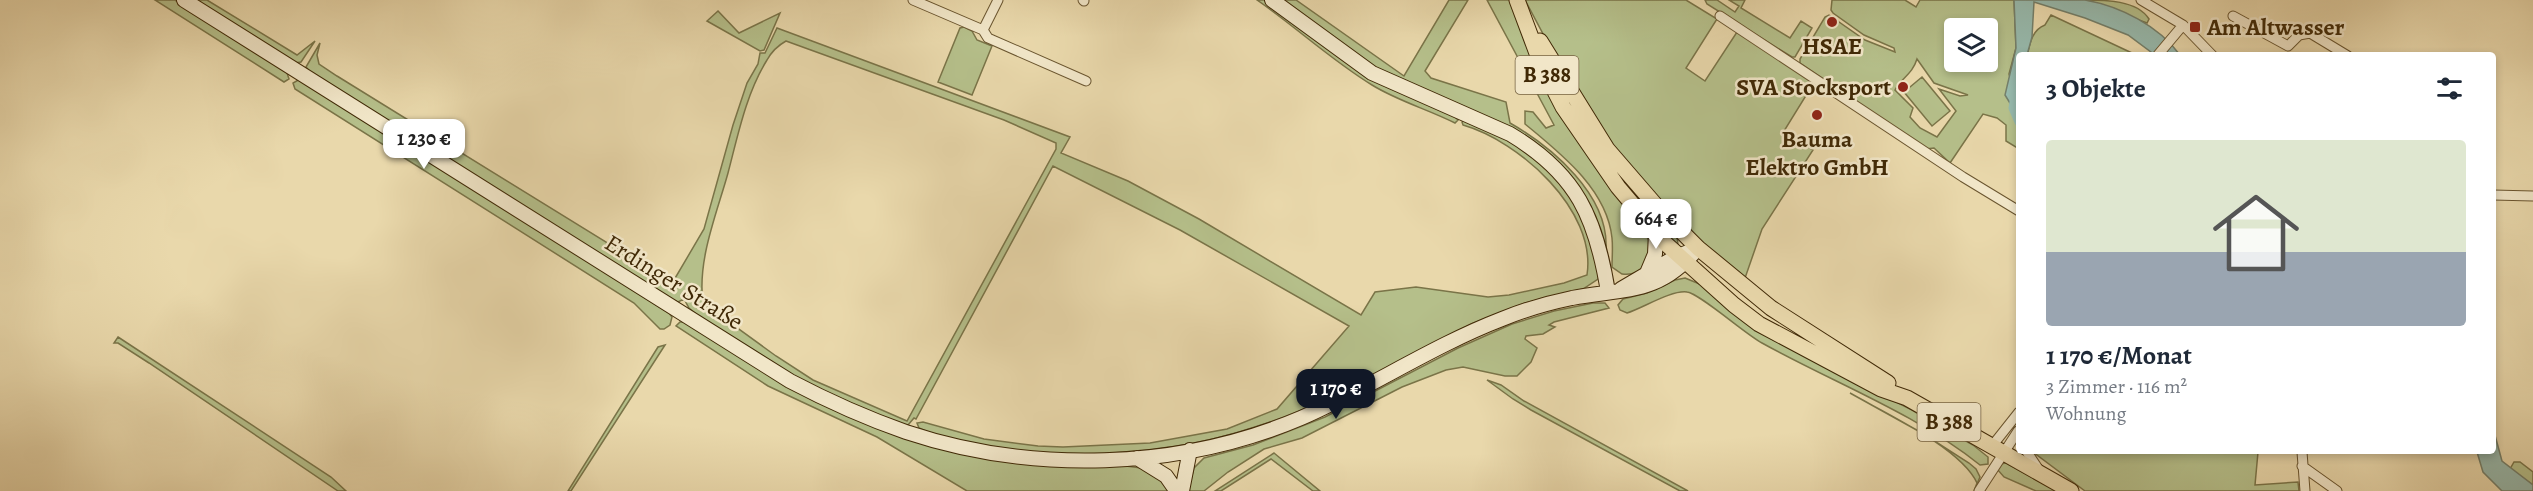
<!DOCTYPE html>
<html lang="de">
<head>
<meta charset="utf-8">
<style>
  body { margin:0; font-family:Alegreya,serif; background:#f6f6f7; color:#1f2937; height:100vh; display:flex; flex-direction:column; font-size:22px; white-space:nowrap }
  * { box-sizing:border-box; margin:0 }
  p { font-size:20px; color:#747a83 }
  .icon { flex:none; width:33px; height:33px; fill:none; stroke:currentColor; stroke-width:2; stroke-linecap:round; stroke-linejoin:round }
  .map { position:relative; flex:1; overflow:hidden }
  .sheet { position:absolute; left:2016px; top:52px; width:480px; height:402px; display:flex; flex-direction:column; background:#fff; border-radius:6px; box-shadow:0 3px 9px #0003 }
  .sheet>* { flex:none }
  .buttons { position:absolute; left:1944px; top:18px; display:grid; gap:12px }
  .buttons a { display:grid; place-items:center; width:54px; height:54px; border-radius:6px; background:#fff; box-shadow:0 3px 9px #0003; font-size:30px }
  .price { position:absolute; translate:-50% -51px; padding:0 14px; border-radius:12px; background:#fff; color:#222; font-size:20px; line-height:39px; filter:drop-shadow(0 2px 3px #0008) }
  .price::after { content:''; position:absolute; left:50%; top:36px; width:18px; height:14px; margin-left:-9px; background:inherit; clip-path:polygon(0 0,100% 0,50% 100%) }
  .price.selected { background:#111827; color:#fff }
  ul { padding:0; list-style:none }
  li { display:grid; align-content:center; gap:12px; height:318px; padding:0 30px }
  li span { display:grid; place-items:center; height:186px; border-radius:6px; color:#555 }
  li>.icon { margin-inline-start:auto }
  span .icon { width:108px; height:108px; fill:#fffc; stroke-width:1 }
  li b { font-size:26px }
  h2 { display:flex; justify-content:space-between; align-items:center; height:72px; padding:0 30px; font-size:26px }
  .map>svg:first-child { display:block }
  .green { fill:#b5bf8a; stroke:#7a7448; stroke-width:1.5; fill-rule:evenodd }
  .water { fill:#97b9ac; stroke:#747f6a; stroke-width:1.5 }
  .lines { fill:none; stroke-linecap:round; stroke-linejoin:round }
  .canal { stroke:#97b9ac; stroke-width:9 }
  .street-casing { stroke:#6a552f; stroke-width:11 }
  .secondary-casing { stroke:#402906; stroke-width:16 }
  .primary-casing { stroke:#402906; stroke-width:17 }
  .street { stroke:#f1e6c8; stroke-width:9 }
  .secondary { stroke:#f1e6c8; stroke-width:14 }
  .primary { stroke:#e9d8ab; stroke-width:15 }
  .poi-dot { fill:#8f2418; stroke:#f1e6c8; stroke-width:2 }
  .labels { text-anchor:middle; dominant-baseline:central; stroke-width:5; stroke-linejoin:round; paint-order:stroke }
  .shield { fill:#f1e6c8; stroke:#756240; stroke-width:1.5 }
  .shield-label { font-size:22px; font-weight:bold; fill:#402906 }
  .poi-label { font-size:24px; font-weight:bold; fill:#402906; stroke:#f1e6c8 }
  .street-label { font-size:24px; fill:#402906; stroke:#f1e6c8 }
</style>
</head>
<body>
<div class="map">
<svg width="2533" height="491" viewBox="0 0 2533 491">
  <rect width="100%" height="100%" fill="#e9d8ab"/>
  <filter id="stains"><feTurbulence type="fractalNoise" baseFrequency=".00333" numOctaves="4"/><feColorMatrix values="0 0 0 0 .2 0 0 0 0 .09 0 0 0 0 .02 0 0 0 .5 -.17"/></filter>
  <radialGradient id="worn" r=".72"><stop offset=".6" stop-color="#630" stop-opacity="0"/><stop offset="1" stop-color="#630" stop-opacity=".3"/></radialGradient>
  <path class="green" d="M 155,0 L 175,0 L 286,70 L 289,79 L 284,82 Z
    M 192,0 L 207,0 L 297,55 L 315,41 L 301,62 L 295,63 Z
    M 1257,0 L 1267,0 L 1297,21 L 1451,113 L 1458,120 L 1455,123 C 1427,109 1398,101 1372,85 C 1331,60 1296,27 1257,0 Z
    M 1281,0 L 1296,0 L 1404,76 L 1449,0 L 1468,0 L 1425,71 L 1431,78 L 1506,102 L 1510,123 C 1552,147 1609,195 1606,249 L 1604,251 L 1565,169 L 1385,75 Z
    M 1487,0 L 1511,0 L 1617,195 L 1649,240 C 1653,258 1642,277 1622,274 L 1612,267 C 1612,258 1613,248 1612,238 C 1607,189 1560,153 1525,124 L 1525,111 L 1533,112 L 1546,128 L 1554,125 Z
    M 1525,0 L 1686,0 L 1717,19 L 1686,68 L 1705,81 L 1737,32 L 1815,81 L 1784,131 L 1813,150 L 1762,229 L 1744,281 L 1709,252 L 1620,157 L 1574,92 Z
    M 1705,0 L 1717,0 L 1735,12 L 1739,6 L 1729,0 L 1745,0 L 1741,8 L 1790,38 L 1801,21 L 1812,28 L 1795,57 L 1792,57 L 1707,4 Z
    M 1832,0 L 1905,0 L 1916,7 L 1920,0 L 2014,0 L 2016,48 L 2009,74 L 2017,101 L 2019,93 L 2019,149 L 2006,141 L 2006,125 L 1997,118 L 1983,114 L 1950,163 L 1934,148 L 1925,149 L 1800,63 L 1800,59 L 1825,17 L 1829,15 L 1865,40 L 1895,52 L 1894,48 L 1864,35 L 1833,13 L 1831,10 ZM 1954,28 L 1988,28 L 1988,62 L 1954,62 ZM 1917,59 L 1934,83 L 1968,95 L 1960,96 L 1939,89 L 1956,111 L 1937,137 L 1920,128 L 1910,117 L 1913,108 L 1895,90 C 1902,77 1912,75 1917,59 Z
    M 2084,0 C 2105,0 2137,0 2149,19 L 2147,23 Z
    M 718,11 L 739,33 L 780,13 L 764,50 L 760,51 L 707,21 Z
    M 2051,15 L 2132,53 L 2136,55 L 2027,56 C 2030,43 2032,30 2045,25 Z
    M 964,27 L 972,31 L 977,40 L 992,46 L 972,95 L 938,82 L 960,28 Z
    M 777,28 L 1070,137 L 1061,153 L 1128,181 L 1199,219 L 1361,315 L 1375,292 L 1416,287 L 1488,297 L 1509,295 L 1564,283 L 1587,275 C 1597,210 1519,141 1463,125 L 1462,122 L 1465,120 L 1497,132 L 1555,172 L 1587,224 L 1599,273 L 1598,279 L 1583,289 L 1525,303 L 1471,324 L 1358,383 L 1344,386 L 1342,383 L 1339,384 L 1338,392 L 1329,398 C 1307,408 1284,418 1261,425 C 1180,453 1092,459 1008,449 C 979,445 945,441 919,428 L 917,423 L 923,422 L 984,439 L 1038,446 L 1063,447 L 1150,443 L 1227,429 L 1277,409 L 1349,326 L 1180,230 L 1053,166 L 916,419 L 914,418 L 908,425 L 900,425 L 801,381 L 702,319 L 689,308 L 684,299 L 678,302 L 667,298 L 311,73 L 306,67 L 320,43 L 317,55 L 319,64 L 337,76 L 661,276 L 674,280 L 704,229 L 733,125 L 747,83 L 758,64 L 760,53 L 765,53 ZM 786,41 L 1004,120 L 1056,143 L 1056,149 L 907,421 L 813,380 L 776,356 L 703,303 C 697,260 717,213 728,173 C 738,135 746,94 767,60 C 772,51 777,46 786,41 Z
    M 1922,77 L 1950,111 L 1932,126 L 1904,92 Z
    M 300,79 L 669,313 L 672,317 L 670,325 L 664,329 L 660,329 L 634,303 L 295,89 L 293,83 Z
    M 1569,103 L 1586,129 L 1677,237 L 1678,245 L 1676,246 L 1640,205 L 1576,116 Z
    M 1685,278 L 1702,285 L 1774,340 L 1912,410 L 1973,445 L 1988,457 L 1988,464 L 1980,465 C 1915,413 1834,383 1762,343 C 1745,334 1699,293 1687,292 C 1671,290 1643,308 1627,313 L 1620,310 L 1618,305 L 1623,299 L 1647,293 L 1675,280 Z
    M 1593,303 L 1605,303 L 1609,308 L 1554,322 L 1549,325 L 1555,327 L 1543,334 L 1526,336 L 1525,339 L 1537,348 L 1531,362 L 1517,376 L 1505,376 L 1463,367 L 1446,370 L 1402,387 L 1302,438 L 1264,449 L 1228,472 L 1204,491 L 1188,491 L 1194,468 L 1204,458 L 1253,445 L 1325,417 L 1458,348 L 1512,324 L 1554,311 Z
    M 680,322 L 684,322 L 909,438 L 1149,469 L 1167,486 L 1168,491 L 967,491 L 877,437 L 768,386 L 676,326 Z
    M 118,337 L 331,477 L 346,491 L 338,491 L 149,363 L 118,343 L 114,343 Z
    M 665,345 L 571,491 L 568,491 L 658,347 Z
    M 1487,380 L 1501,385 L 1524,401 L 1688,491 L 1680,491 L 1531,410 L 1513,399 Z
    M 1850,393 L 1922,433 L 1969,463 L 1976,469 L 1980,477 L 1974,491 L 1977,483 C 1961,448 1885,413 1850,393 Z
    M 2033,452 L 2258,452 L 2255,485 L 2298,482 L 2299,491 L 2085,491 Z
    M 1274,453 L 1320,491 L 1313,491 L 1271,459 L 1221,491 L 1215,491 Z
    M 2514,462 L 2520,462 L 2533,472 L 2533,485 L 2510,469 Z
    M 2006,463 L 2057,491 L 2036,491 L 2004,477 L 1997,469 L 2000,464 Z"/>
  <path class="water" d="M 2014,0 C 2037,0 2063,0 2085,0 C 2120,6 2159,26 2180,55 L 2155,55 L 2128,35 L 2085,18 L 2034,2 L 2032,37 L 2027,55 L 2019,56 L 2019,93 L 2013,108 L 2005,95 L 2016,48 Z
    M 2493,428 L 2502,461 L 2533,485 L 2533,491 L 2502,491 L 2483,472 L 2477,452 L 2493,452 Z"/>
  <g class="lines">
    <path class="canal" d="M 2015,96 L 2013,108 L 2019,122"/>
    <defs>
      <path id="street" d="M 913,0 L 983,30 L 988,38 L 1086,81
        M 1083,0 L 1084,1
        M 2141,0 L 2183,25 L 2213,56
        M 1720,16 L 1963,177 L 2019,211
        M 2233,16 L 2288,46 L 2299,35 L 2310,33 L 2348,56
        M 983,30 L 998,0
        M 2157,56 L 2183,25
        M 2493,195 L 2533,196
        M 1992,446 L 2019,412
        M 2027,452 L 2039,470
        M 2302,452 L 2305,491
        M 2302,466 L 2337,491
        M 1979,491 L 2018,431"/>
      <path id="secondary" d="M 184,0 L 790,381 C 828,401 866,418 906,432 C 1032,474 1179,470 1301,418 C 1370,388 1432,346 1502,319 C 1524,310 1548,303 1572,298 C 1627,288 1659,295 1698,248
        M 1272,0 L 1372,73 L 1510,134 C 1577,174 1596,218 1608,292
        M 1647,273 L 1655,254 L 1656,233
        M 1621,289 L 1672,259 L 1688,252
        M 1137,458 L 1166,476 L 1173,486
        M 1182,491 L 1190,450"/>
      <path id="primary" d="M 1517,0 L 1541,64 L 1563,107 L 1618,187 L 1666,244 L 1734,305 L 1759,324 L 1881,389 L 1907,398 L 2071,491
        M 1540,41 L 1607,149 L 1658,208 L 1698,248 L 1771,308 L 1888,383"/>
    </defs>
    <use href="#street" class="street-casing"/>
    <use href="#secondary" class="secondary-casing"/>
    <use href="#primary" class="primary-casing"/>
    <use href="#street" class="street"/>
    <use href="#secondary" class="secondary"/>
    <use href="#primary" class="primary"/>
  </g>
  <g class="poi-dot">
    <circle cx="1832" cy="22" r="6"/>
    <rect x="2189" y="21" width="12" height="12" rx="3"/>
    <circle cx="1903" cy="87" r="6"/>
    <circle cx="1817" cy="115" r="6"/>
  </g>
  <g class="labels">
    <g class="shield">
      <rect x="1515.5" y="56" width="63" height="38" rx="4.5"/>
      <rect x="1917.5" y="403" width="63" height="38" rx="4.5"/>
    </g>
    <g class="shield-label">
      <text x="1547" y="75">B 388</text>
      <text x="1949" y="422">B 388</text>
    </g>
    <g class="poi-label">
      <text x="2207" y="27" text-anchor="start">Am Altwasser</text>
      <text x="1832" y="46">HSAE</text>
      <text x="1891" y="87" text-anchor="end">SVA Stocksport</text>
      <text x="1817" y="139">Bauma<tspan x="1817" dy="28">Elektro GmbH</tspan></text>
    </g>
    <g class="street-label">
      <text transform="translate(674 282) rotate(32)">Erdinger Straße</text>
    </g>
  </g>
  <rect width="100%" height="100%" filter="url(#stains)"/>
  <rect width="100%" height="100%" fill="url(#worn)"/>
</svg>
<div class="buttons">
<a><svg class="icon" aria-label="layers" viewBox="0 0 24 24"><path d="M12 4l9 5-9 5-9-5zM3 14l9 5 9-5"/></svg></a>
</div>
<b class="price" style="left:424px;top:170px">1 230 €</b>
<b class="price" style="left:1656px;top:250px">664 €</b>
<b class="price selected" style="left:1336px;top:420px">1 170 €</b>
<section class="sheet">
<h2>3 Objekte<svg class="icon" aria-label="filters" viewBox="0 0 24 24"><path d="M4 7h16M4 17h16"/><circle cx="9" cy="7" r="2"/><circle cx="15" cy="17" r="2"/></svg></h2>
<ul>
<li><span style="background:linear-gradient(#dfe7d0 60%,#9aa5b1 0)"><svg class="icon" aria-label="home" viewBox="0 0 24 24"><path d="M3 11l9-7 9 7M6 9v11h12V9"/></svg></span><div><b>1 170 €/Monat</b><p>3 Zimmer · 116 m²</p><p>Wohnung</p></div></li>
</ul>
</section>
</div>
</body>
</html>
